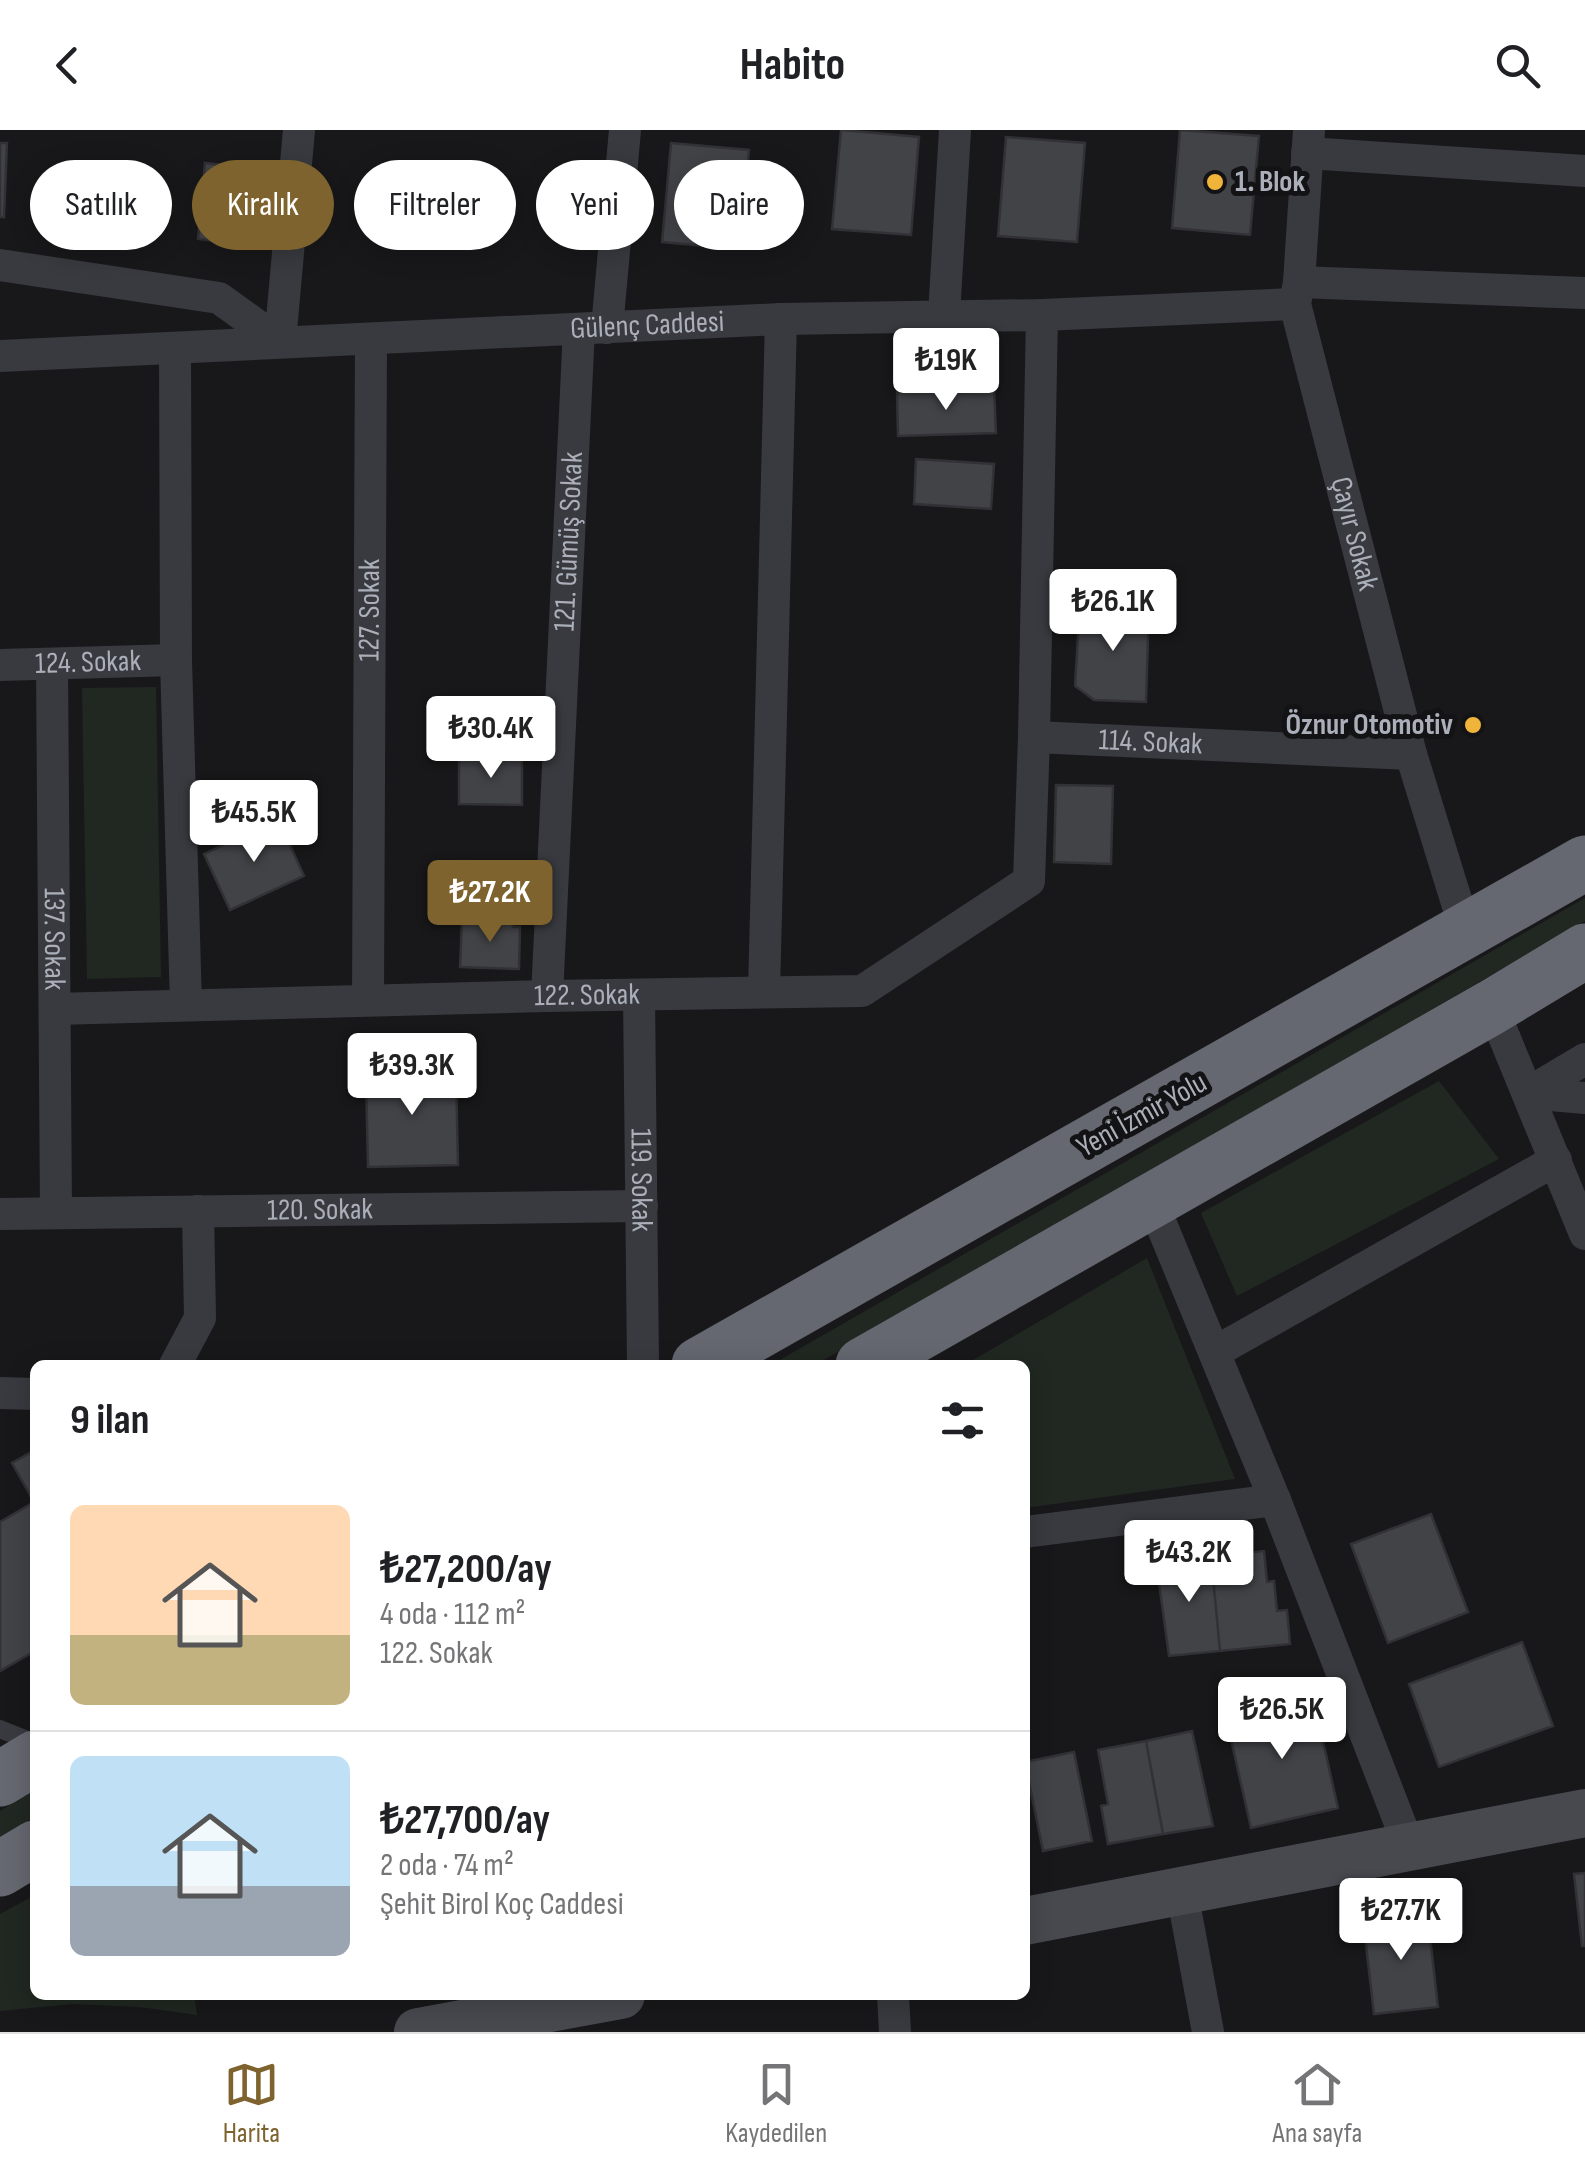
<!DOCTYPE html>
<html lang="tr">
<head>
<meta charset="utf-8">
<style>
  body { margin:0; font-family:"Sofia Sans Condensed",sans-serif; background:#f2f2f2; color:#202124; height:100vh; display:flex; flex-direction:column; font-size:38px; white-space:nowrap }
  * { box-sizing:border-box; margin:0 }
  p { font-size:32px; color:#757577 }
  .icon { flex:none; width:55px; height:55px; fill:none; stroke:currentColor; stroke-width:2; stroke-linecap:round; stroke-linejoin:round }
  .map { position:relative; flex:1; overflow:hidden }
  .drawer { position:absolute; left:30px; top:1230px; width:1000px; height:640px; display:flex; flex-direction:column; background:#fff; border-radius:15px; box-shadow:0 5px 25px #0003 }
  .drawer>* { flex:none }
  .banner { position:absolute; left:30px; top:30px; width:1000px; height:90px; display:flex; gap:20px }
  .price { position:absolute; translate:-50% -85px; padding:0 22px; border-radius:10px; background:#fff; color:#222; font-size:32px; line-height:65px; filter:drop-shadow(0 2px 5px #0008) }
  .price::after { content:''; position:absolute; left:50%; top:60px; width:30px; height:22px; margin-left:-15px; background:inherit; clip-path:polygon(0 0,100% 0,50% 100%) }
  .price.selected { background:#7e632e; color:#fff }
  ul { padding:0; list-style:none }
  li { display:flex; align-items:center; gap:30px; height:250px; padding:0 40px }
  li+li { border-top:2px solid #e0e0e0 }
  li span { display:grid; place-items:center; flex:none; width:280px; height:200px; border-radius:15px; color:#555 }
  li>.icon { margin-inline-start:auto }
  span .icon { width:120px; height:120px; fill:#fffc; stroke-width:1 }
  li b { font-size:42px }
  h2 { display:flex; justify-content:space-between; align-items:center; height:120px; padding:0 40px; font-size:42px }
  .tag { padding:0 35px; border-radius:45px; background:#fff; box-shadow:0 5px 25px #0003; font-size:35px; line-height:90px }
  .tag.selected { background:#7e632e; color:#fff }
  header { display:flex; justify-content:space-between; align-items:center; height:130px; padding:0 40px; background:#fff; font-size:45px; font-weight:700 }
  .tabs { display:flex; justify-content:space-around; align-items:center; height:140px; border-top:2px solid #e0e0e0; background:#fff; font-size:28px; color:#757577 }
  .tabs a { display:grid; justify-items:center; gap:5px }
  .tabs .selected { color:#7e632e }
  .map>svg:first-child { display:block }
  .green { fill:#202821 }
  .building { fill:#424347; stroke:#323236; stroke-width:2.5 }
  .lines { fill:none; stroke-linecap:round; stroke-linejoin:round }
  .lane { stroke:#393a3f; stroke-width:18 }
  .street { stroke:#393a3f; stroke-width:32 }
  .secondary { stroke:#47494f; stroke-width:48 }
  .highway { stroke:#656870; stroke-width:55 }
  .poi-dot { fill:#f0b43a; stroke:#131315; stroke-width:4 }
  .labels { text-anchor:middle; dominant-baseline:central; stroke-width:10; stroke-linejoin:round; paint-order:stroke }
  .poi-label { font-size:30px; font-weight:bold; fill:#aaafb9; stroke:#131315; text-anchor:start }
  .street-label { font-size:30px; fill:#aaafb9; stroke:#131315 }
</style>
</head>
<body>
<header><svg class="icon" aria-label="back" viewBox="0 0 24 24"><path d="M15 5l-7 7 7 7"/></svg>Habito<svg class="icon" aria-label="search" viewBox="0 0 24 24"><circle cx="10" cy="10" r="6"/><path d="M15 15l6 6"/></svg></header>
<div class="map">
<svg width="1585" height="1902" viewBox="0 0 1585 1902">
  <rect width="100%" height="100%" fill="#18181a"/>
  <path class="green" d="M 156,557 L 161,847 L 87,849 L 82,558 Z
    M 1585,768 L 1585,791 L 815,1235 L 771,1235 Z
    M 1439,951 L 1499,1029 L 1237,1166 L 1201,1083 Z
    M 1147,1128 L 1235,1349 L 1025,1378 L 1025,1235 L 965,1235 Z
    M 35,1660 L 35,1688 L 0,1709 L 0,1681 Z
    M 35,1765 L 35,1865 L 194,1865 L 197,1885 L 140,1877 L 72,1874 L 0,1881 L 0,1784 Z"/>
  <path class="building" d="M 841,0 L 919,7 L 911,105 L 832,99 Z
    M 1180,0 L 1259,6 L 1250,105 L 1172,98 Z
    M 1006,7 L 1085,13 L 1077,112 L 998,106 Z
    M 0,13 L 7,13 L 4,87 L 0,87 Z
    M 671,13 L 749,20 L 740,119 L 662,112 Z
    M 205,33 L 260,39 L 253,115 L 198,109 Z
    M 994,259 L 996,303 L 898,306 L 897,262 Z
    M 916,329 L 994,334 L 991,379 L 914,374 Z
    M 1097,475 L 1149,477 L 1146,572 L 1094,570 L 1075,556 L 1079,490 Z
    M 522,627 L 522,675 L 459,674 L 459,628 Z
    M 1056,655 L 1113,656 L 1111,734 L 1054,732 Z
    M 278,689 L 304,746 L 230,780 L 204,724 Z
    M 463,731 L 517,733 L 517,739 L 522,739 L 521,785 L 514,785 L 513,792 L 462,790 Z
    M 462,790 L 513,792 L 513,797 L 520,797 L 519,839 L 460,837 Z
    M 394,931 L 427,931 L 428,946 L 456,946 L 458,1035 L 368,1037 L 366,950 L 394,950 Z
    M 35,1320 L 35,1521 L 0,1541 L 0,1392 L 34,1372 L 12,1333 Z
    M 1431,1384 L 1468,1482 L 1388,1513 L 1351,1414 Z
    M 1264,1421 L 1267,1452 L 1274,1451 L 1277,1481 L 1287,1480 L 1290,1514 L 1220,1521 L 1211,1426 Z
    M 1211,1426 L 1220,1521 L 1169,1526 L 1156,1431 Z
    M 1522,1512 L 1553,1596 L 1439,1637 L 1409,1554 Z
    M 1313,1567 L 1338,1678 L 1251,1698 L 1226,1587 Z
    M 1192,1601 L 1213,1696 L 1163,1704 L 1146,1611 Z
    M 1146,1611 L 1163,1704 L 1108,1714 L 1101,1676 L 1108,1674 L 1098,1620 Z
    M 1074,1622 L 1092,1711 L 1043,1721 L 1025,1632 Z
    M 1585,1743 L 1585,1816 L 1582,1816 L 1574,1744 Z
    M 1427,1781 L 1438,1877 L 1374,1884 L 1363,1789 Z"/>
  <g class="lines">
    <path class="lane" d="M 0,1599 L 35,1613"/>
    <g class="street">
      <path id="s1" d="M 1309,0 L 1299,152 L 1295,174 L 1411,624 L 1466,802"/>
      <path d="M 1307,23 L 1585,41"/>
      <path d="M 0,135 L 219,168 L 280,212"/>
      <path d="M 1299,152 L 1585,163"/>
      <path d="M 944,185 L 955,0"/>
      <path d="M 607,198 L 625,0"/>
      <path d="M 280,212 L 299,0"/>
      <path d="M 175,219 L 176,530 L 186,875"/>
      <path id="s2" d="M 0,226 L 781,189 L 1042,185 L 1295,174"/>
      <path id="s3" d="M 52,534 L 56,1083"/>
      <path id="s4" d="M 0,535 L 176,530"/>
      <path d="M 1034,607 L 1042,185"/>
      <path d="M 764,862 L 781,189"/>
      <path id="s5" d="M 639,865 L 643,1235"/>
      <path id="s6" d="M 547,866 L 579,199"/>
      <path id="s7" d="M 368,870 L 371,210"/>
      <path d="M 1492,877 L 1585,1104"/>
      <path id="s8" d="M 55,879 L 547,866 L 862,861 L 1029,751 L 1034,607 L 1411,624"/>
      <path d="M 1528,963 L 1585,929"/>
      <path d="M 1528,963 L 1585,968"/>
      <path d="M 1152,1072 L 1275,1370 L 1410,1719"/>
      <path id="s9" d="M 0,1084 L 642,1076"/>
      <path d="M 1215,1222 L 1556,1030"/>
      <path d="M 175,1235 L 200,1188 L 198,1081"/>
      <path d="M 0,1263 L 35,1264"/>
      <path d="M 1025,1402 L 1275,1370"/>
      <path d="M 1182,1762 L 1208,1902"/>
      <path d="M 893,1865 L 895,1902"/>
    </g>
    <path class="secondary" d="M 1025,1791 L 1585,1683
      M 418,1902 L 621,1865"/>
    <path class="highway" d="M 699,1235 L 1585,733
      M 863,1235 L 1492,877 L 1585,821
      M 0,1649 L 35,1628
      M 0,1739 L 35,1718"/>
  </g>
  <g class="poi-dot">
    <circle cx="1215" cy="52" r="10"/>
    <circle cx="1473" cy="595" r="10"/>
  </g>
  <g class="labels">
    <g class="poi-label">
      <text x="1235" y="52">1. Blok</text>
      <text x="1453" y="595" text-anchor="end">Öznur Otomotiv</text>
    </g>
    <g class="street-label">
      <text stroke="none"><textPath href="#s2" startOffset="648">Gülenç Caddesi</textPath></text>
      <text stroke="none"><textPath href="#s1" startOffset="412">Çayır Sokak</textPath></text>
      <text stroke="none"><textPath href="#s6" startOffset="455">121. Gümüş Sokak</textPath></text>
      <text stroke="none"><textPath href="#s7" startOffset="390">127. Sokak</textPath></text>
      <text stroke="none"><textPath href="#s4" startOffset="88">124. Sokak</textPath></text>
      <text stroke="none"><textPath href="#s8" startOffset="1268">114. Sokak</textPath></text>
      <text stroke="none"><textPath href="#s3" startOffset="275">137. Sokak</textPath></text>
      <text stroke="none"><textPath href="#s8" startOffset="532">122. Sokak</textPath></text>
      <text transform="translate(1142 985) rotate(-29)">Yeni İzmir Yolu</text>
      <text stroke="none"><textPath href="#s5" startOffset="185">119. Sokak</textPath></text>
      <text stroke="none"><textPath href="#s9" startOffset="320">120. Sokak</textPath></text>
    </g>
  </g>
</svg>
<b class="price" style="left:946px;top:283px">₺19K</b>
<b class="price" style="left:1113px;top:524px">₺26.1K</b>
<b class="price" style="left:491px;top:651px">₺30.4K</b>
<b class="price" style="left:254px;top:735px">₺45.5K</b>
<b class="price selected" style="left:490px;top:815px">₺27.2K</b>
<b class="price" style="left:412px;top:988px">₺39.3K</b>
<b class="price" style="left:1189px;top:1475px">₺43.2K</b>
<b class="price" style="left:1282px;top:1632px">₺26.5K</b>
<b class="price" style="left:1401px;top:1833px">₺27.7K</b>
<div class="banner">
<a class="tag">Satılık</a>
<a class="tag selected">Kiralık</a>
<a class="tag">Filtreler</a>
<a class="tag">Yeni</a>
<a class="tag">Daire</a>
</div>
<section class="drawer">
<h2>9 ilan<svg class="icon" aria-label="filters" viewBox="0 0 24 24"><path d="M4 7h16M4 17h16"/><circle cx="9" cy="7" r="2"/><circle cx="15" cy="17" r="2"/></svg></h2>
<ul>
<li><span style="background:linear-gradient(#ffd9b3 65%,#c2b280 0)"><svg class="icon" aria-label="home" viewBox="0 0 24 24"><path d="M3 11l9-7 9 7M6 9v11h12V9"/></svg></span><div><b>₺27,200/ay</b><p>4 oda · 112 m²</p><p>122. Sokak</p></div></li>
<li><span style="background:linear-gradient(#bfe0f5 65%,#9aa5b1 0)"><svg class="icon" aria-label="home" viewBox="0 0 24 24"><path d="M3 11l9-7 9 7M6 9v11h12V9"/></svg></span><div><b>₺27,700/ay</b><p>2 oda · 74 m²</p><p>Şehit Birol Koç Caddesi</p></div></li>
</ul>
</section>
</div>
<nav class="tabs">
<a class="selected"><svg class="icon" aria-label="map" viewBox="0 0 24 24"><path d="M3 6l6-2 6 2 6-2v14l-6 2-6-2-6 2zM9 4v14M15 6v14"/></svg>Harita</a>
<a><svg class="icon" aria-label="saved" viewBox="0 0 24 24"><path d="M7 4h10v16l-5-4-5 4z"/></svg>Kaydedilen</a>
<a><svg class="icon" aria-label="home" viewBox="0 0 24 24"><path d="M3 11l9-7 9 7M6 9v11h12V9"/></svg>Ana sayfa</a>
</nav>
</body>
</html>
